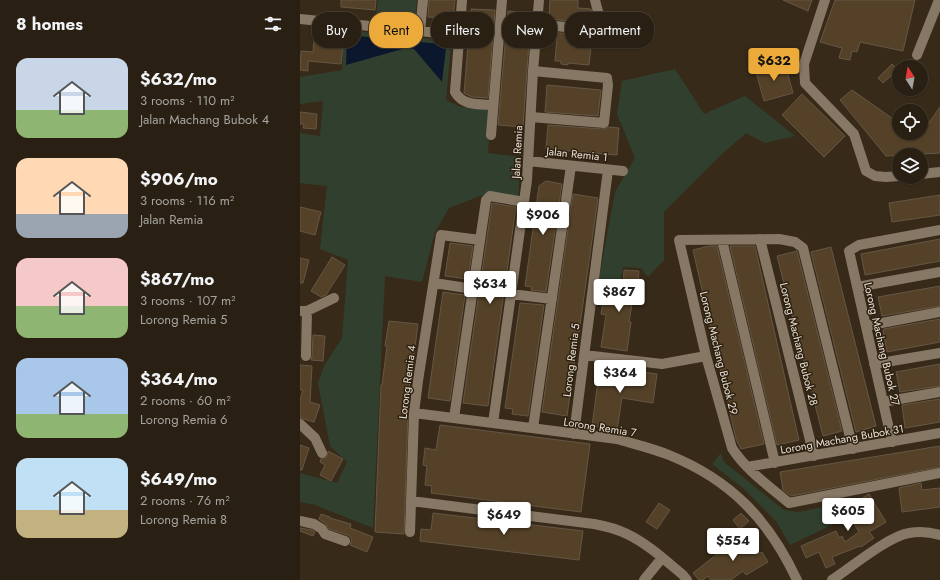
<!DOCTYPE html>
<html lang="en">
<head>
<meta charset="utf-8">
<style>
  body { margin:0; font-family:Jost,sans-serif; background:#352d21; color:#f1f3f6; height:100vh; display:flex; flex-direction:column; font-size:15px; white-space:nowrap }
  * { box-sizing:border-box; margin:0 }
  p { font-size:13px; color:#a5a3a0 }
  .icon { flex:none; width:22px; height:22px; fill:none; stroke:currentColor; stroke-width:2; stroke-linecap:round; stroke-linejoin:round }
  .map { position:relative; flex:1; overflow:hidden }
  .drawer { display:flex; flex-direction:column; background:#292013; width:300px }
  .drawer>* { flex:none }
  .top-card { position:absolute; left:12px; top:12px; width:380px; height:36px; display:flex; gap:8px }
  .needle { width:26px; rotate:349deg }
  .controls { position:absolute; left:592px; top:60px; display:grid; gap:8px }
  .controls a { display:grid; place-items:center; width:36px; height:36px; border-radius:50%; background:#292013; box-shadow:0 1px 3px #0004,0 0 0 1px #453e33; font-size:20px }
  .price { position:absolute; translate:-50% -34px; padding:0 9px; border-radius:4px; background:#fff; color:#222; font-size:13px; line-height:26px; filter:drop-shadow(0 1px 2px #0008) }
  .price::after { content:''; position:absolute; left:50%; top:24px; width:12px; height:9px; margin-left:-6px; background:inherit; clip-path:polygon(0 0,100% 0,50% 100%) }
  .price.selected { background:#ebaa39; color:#111 }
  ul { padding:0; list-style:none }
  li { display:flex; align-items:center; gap:12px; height:100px; padding:0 16px }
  li span { display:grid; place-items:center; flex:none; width:112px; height:80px; border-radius:12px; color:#555 }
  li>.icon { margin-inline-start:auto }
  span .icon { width:48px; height:48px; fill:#fffc; stroke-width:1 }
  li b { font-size:17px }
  h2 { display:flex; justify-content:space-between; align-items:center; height:48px; padding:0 16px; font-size:17px }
  .tag { padding:0 14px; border-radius:16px; background:#292013; box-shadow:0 1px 3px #0004,0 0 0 1px #453e33; font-size:14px; line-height:36px }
  .tag.selected { background:#ebaa39; color:#111 }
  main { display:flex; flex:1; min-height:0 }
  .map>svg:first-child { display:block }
  .green { fill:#31402e }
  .water { fill:#0b172d }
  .building { fill:#544128; stroke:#655745 }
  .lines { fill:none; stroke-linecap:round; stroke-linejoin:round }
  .minor { stroke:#877865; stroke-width:10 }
  .labels { text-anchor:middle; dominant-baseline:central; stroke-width:3; stroke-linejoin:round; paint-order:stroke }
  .street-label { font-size:11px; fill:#eae2d7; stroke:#2d2010 }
</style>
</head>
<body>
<main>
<section class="drawer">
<h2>8 homes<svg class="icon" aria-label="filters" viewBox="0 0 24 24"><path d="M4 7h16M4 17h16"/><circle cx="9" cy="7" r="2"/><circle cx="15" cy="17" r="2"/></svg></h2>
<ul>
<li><span style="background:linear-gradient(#c9d6e8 65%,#8fb573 0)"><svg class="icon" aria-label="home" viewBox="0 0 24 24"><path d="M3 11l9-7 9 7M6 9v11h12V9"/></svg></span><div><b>$632/mo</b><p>3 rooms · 110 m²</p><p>Jalan Machang Bubok 4</p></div></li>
<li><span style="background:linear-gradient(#ffd9b3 70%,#9aa5b1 0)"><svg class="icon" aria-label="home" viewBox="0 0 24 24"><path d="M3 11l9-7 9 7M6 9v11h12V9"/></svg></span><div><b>$906/mo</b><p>3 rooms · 116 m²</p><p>Jalan Remia</p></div></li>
<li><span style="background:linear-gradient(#f6c9c9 60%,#8fb573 0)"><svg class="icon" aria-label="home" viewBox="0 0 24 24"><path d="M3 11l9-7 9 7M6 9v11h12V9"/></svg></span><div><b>$867/mo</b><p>3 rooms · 107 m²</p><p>Lorong Remia 5</p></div></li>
<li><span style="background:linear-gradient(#a9c7e8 70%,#8fb573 0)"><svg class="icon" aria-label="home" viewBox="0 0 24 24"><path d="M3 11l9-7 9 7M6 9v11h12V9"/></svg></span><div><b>$364/mo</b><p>2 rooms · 60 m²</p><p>Lorong Remia 6</p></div></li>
<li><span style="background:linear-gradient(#bfe0f5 65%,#c2b280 0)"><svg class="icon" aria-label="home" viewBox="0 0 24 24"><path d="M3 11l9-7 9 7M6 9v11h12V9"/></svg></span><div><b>$649/mo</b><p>2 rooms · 76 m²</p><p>Lorong Remia 8</p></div></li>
</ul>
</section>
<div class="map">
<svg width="640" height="580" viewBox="0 0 640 580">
  <rect width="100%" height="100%" fill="#372a19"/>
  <path class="green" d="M 78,0 L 117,0 L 115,21 L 76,17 Z
    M 44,30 L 148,41 L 151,46 L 146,100 L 158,106 L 191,110 L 188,153 L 221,157 L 218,196 L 188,193 L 149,208 L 135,232 L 122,282 L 85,276 L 73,528 L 15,505 L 0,502 L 0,473 L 37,483 L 47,462 L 30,446 L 18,383 L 24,366 L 42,338 L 48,260 L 20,249 L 27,186 L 0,183 L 0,133 L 20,136 L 23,101 L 0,104 L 0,77 L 42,70 Z
    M 375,69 L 404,114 L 445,96 L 495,136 L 465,143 L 446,133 L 420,156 L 364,212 L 364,260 L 348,277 L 341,268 L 323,267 L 319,287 L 298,284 L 315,192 L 335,158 L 317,114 L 322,81 Z
    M 421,453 L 424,462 L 484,510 L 498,512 L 537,504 L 544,519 L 490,545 L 476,521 L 444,489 L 412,464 Z"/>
  <path class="water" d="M 47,35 L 141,44 L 146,48 L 142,82 L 114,49 L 106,48 L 46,65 Z"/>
  <path class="building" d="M 41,0 L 76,0 L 75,10 L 41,7 Z
    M 129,0 L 155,0 L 153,19 L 128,17 Z
    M 250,0 L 278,0 L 278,8 L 291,9 L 292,14 L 291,23 L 249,19 Z
    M 483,0 L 512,0 L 508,11 Z
    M 535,0 L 615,0 L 603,51 L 560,42 L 557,52 L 552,51 L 550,60 L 539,58 L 542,48 L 520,42 Z
    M 171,9 L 195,10 L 188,98 L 172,97 L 164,93 Z
    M 208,11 L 231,13 L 223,127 L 198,125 Z
    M 25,29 L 34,30 L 33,43 L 43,44 L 41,64 L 8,61 L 8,71 L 0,70 L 1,51 L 13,52 L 14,41 L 25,42 Z
    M 249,32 L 292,36 L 289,65 L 268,63 L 268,65 L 261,64 L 261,61 L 255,61 L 257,37 L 248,36 Z
    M 485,64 L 493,93 L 464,101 L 456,72 Z
    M 592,64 L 598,70 L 583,83 L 578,78 Z
    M 247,85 L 301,90 L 298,116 L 245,112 Z
    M 552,90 L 596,121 L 599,122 L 599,133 L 621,133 L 621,129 L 624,130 L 640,107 L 640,153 L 586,156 L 540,100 Z
    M 502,94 L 545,136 L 524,157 L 482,115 Z
    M 0,112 L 17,114 L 16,129 L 3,128 L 4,124 L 0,124 Z
    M 248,125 L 303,129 L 309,127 L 319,128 L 317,155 L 246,149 Z
    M 246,181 L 262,184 L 246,292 L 231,290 L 232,287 L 225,286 L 239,186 Z
    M 273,194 L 298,198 L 267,416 L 242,412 Z
    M 640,195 L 640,215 L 592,222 L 589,203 Z
    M 192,203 L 216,207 L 188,406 L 163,403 Z
    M 0,207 L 21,212 L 15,235 L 0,231 Z
    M 640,239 L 640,261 L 565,275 L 561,254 Z
    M 150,243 L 173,246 L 168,279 L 145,276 Z
    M 409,246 L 417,246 L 464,444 L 441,449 L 436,439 L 393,250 Z
    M 430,246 L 455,246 L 499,440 L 477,445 Z
    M 531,247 L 576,426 L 556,432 L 511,252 Z
    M 497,251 L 542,431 L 523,436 L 477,256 Z
    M 32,257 L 45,265 L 26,295 L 21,297 L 11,291 Z
    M 0,258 L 9,260 L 3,283 L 0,283 Z
    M 324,270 L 339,271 L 338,285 L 335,285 L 329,322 L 331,322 L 327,351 L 301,347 L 306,315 L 301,314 L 305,289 L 323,291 Z
    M 640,286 L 640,306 L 582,316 L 578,297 Z
    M 143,292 L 165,295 L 150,401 L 128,398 Z
    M 220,303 L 244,305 L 228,416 L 212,414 L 213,409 L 205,408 Z
    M 640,319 L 640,342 L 587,352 L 583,330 L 584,329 Z
    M 89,321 L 118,324 L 114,355 L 115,355 L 112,380 L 110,380 L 108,413 L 104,534 L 75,532 L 81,385 L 82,385 L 87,346 L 85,346 Z
    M 13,335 L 25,336 L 23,361 L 11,360 L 12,356 Z
    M 640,364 L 640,386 L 600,392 L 596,372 Z
    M 0,365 L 12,366 L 10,402 L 20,405 L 14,422 L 0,418 L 0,400 L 3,390 L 0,390 Z
    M 300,366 L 357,374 L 353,403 L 322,398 L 317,430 L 292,426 Z
    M 640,399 L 640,422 L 605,428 L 602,405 Z
    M 140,425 L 290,444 L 281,512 L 131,493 L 132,486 L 125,485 L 127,466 L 123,465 L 125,448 L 136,450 Z
    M 0,445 L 9,448 L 2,470 L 0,470 Z
    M 640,446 L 640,467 L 491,496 L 483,490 L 480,472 Z
    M 28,451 L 43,459 L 31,481 L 20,475 L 25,465 L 20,462 L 21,459 L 27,457 Z
    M 621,483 L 622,490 L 640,488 L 640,507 L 602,512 L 599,488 Z
    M 569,494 L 586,522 L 569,532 L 574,538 L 561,547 L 560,546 L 532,557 L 535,564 L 526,568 L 519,552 L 506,558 L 501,546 L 536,531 L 539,538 L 542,536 L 545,542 L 559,532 L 545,509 Z
    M 359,503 L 370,510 L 357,529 L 346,522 Z
    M 133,513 L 283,531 L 279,560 L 120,541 L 121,529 L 131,530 Z
    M 441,513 L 449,521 L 440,529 L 433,520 Z
    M 21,514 L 30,517 L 30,518 L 51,524 L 50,528 L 73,537 L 67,552 L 50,545 L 52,539 L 48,535 L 29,529 L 26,524 L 19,519 Z
    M 0,528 L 12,530 L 15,532 L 13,536 L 0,531 Z
    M 449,536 L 459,553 L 462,552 L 468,562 L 446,575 L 443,571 L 431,580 L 411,580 L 408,576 L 403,580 L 399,580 L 393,573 L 421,551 L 422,552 Z"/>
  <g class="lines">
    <path class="minor" d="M 162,0 L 155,92 C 163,106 178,104 193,105
      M 525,0 L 504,64 L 505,83 L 554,134 L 566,171 L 575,176 L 586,177 L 599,176
      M 0,19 L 159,35
      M 237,24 L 303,31 L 295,0
      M 120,31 L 123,0
      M 617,55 L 639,0
      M 231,117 L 304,123 L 308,85 L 307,78 L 233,71
      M 191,135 L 202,0
      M 228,161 L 323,171
      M 621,174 L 640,172
      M 460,239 L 514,456
      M 422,240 L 475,463
      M 134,283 L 173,289
      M 557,287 L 640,272
      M 211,294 L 252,299
      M 1,311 L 7,311 L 34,298
      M 566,326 L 640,312
      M 284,355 L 362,364 L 406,356
      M 6,356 L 7,311
      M 574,364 L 640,353
      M 583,402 L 640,392
      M 114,413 L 317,439 C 334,444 352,448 369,455 C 431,480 469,520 497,580
      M 154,418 L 186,200 L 190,196 L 224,202
      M 193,423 L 227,180 L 233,71 L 239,0
      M 0,424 L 15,438 L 22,453
      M 233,428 L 271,166
      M 274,434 L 308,170
      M 592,442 L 549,251 L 559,245 L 640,230
      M 553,449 L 503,248 L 495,242 L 479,239 L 379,240 L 406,356 L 432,448 C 446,470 469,486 489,503 L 640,473
      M 447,467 L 640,433
      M 111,501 L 294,524 C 305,526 317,529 327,534 C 348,544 366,561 383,575 L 387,580
      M 0,521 L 14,524 L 22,529 L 25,534 L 45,541
      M 110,532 L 114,413 L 118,381 L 141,235 L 180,240
      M 344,580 L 362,558
      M 532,580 C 550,568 589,536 609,533 C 620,531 630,532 640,535"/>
  </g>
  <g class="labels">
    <g class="street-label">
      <text transform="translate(217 152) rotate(-87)">Jalan Remia</text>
      <text transform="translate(277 154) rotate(6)">Jalan Remia 1</text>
      <text transform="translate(499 344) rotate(76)">Lorong Machang Bubok 28</text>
      <text transform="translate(582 344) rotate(77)">Lorong Machang Bubok 27</text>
      <text transform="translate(419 353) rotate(76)">Lorong Machang Bubok 29</text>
      <text transform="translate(271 360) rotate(-83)">Lorong Remia 5</text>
      <text transform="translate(107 382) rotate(-83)">Lorong Remia 4</text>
      <text transform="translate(300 427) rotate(9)">Lorong Remia 7</text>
      <text transform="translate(542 439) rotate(-10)">Lorong Machang Bubok 31</text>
    </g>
  </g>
</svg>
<div class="controls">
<a><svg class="needle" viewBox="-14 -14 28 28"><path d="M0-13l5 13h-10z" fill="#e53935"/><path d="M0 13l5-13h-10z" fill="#a5a3a0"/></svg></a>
<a><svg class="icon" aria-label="locate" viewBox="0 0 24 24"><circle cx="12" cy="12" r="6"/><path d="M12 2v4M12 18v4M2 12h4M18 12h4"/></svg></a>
<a><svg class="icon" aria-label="layers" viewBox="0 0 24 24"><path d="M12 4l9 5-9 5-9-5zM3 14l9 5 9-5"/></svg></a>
</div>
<b class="price selected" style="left:474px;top:82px">$632</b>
<b class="price" style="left:243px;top:236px">$906</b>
<b class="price" style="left:190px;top:305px">$634</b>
<b class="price" style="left:319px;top:313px">$867</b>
<b class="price" style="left:320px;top:394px">$364</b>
<b class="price" style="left:548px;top:532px">$605</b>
<b class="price" style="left:204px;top:536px">$649</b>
<b class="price" style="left:433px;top:562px">$554</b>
<div class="top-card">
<a class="tag">Buy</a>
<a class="tag selected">Rent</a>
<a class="tag">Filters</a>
<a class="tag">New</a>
<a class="tag">Apartment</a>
</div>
</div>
</main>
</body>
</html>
